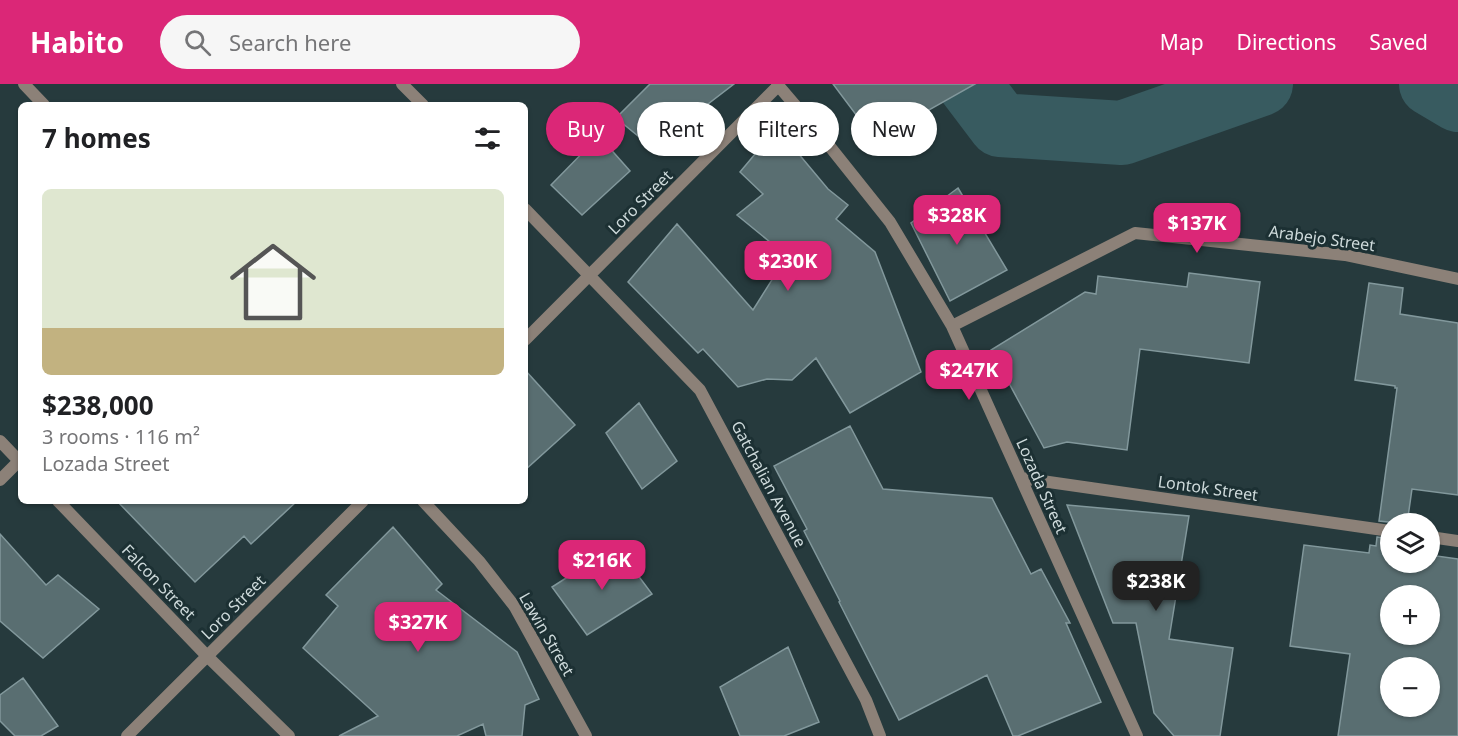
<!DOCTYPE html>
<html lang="en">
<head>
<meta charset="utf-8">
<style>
  body { margin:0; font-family:"Noto Sans",sans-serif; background:#f6f6f6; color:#202124; height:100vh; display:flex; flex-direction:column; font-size:22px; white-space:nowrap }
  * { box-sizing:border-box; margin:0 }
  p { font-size:20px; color:#757577 }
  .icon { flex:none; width:33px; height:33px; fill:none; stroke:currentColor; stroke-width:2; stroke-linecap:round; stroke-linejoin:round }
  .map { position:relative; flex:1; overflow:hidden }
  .side { position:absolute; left:18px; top:18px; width:510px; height:402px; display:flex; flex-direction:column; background:#fff; border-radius:9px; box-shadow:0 2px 4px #0004 }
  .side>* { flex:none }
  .top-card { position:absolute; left:546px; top:18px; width:570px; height:54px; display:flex; gap:12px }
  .controls { position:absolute; left:1380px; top:429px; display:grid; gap:12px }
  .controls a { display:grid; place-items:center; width:60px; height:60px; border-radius:50%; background:#fff; box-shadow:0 2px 4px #0004; font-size:30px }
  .price { position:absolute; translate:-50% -51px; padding:0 14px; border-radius:12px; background:#db2777; color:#fff; font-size:20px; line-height:39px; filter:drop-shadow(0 2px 3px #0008) }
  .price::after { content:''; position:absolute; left:50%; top:36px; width:18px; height:14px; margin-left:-9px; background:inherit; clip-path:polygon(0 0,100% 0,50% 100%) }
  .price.selected { background:#222; color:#fff }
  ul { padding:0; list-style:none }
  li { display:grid; align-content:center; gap:12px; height:318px; padding:0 24px }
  li span { display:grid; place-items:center; height:186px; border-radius:9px; color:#555 }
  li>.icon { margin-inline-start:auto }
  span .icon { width:108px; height:108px; fill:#fffc; stroke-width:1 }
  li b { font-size:26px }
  h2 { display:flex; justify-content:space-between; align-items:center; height:72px; padding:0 24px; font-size:26px }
  .tag { padding:0 21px; border-radius:27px; background:#fff; box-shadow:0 2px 4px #0004; font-size:21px; line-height:54px }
  .tag.selected { background:#db2777; color:#fff }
  header { display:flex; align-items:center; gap:36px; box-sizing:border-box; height:84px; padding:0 30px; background:#db2777; color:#fff }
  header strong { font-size:28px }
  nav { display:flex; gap:33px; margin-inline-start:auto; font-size:21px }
  .search { width:420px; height:54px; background:#f6f6f6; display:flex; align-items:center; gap:15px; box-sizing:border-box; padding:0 21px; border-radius:33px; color:#757577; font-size:22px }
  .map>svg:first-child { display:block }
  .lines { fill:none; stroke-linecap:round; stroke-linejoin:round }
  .river { stroke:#385b60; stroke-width:64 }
  .building { fill:#596e71; stroke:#82989c; stroke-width:1.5; fill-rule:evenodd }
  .street { stroke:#8c8178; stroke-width:12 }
  .labels { text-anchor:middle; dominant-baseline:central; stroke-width:6; stroke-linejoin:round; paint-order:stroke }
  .street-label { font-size:16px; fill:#cedadb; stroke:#1c3033 }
</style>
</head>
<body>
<header>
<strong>Habito</strong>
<div class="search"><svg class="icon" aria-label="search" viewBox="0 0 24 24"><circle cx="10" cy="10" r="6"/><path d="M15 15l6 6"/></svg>Search here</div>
<nav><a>Map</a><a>Directions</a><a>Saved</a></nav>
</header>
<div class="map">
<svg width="1458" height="652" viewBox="0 0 1458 652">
  <rect width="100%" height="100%" fill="#263a3d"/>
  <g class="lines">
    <path class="river" d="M 969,0 L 1000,41 L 1122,49 L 1261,0
      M 1431,0 L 1458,16"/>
  </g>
  <path class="building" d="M 650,0 L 734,0 L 682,40 L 654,65 L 616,34 Z
    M 833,0 L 975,0 L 895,45 L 878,60 Z
    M 777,44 L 828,105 L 848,121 L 836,135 L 875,168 L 921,288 L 850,329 L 816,274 L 792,296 L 767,295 L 738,303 L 703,265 L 698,269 L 628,198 L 677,140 L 753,226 L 787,172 L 737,131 L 763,110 L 740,88 Z
    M 599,52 L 630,87 L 582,131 L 551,101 Z
    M 958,104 L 1007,186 L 950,217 L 911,139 Z
    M 1189,189 L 1260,198 L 1249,279 L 1140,265 L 1127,366 L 1067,358 L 1044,364 L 991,266 L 1085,208 L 1096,210 L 1098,192 L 1187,203 Z
    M 1369,199 L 1403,204 L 1400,230 L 1458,239 L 1458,411 L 1412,405 L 1407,440 L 1379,437 L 1397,304 L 1395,304 L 1395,302 L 1355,296 Z
    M 525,286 L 575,341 L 525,386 Z
    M 639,319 L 677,377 L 642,405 L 606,349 Z
    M 850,342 L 883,405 L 992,414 L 1031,490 L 1041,485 L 1070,539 L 1066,539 L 1101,618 L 1018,652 L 1013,652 L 987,591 L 899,636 L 839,518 L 840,517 L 804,447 L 807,445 L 774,382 Z
    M 117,417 L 297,417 L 251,460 L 244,452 L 195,498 Z
    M 1067,421 L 1189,432 L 1169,555 L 1233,564 L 1220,652 L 1174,652 L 1154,629 L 1136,539 L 1113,539 Z
    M 393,443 L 442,500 L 436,506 L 517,568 L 539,615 L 525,621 L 522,652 L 486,652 L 483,640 L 457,652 L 339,652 L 378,632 L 303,564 L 338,522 L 326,511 Z
    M 0,450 L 46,501 L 58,491 L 99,525 L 43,574 L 0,537 Z
    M 1377,453 L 1390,455 L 1390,478 L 1430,478 L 1430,471 L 1458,475 L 1458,652 L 1338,652 L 1350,570 L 1290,562 L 1304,461 L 1369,469 L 1370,461 L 1376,462 ZM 1390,512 L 1430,512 L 1430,550 L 1390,550 ZM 1390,584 L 1430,584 L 1430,622 L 1390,622 Z
    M 616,462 L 652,510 L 587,551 L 552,503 Z
    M 788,563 L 819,638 L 784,652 L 740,652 L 720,603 Z
    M 23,594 L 58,642 L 41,652 L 15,652 L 0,637 L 0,611 Z"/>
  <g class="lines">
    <path class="street" d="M 24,0 L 44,21
      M 402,0 L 423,21
      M 777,0 L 823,54 L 890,138 L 952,242 L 1137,652
      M 525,125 L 700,306 L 866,616 L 880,652
      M 952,242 L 1135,149 L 1345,171 L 1458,195
      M 525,256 L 778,2
      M 0,357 L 21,379
      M 1021,394 L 1390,447
      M 0,396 L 19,377
      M 58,417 L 207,572 L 289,652
      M 423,417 L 479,477 L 515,523 L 586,652
      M 1430,453 L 1458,457
      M 127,652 L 363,417"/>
  </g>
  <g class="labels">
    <g class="street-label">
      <text transform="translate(640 118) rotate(-45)">Loro Street</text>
      <text transform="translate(1322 154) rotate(8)">Arabejo Street</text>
      <text transform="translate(769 400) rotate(62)">Gatchalian Avenue</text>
      <text transform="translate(1042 402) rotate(66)">Lozada Street</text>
      <text transform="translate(1208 404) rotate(8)">Lontok Street</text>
      <text transform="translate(159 498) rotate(46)">Falcon Street</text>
      <text transform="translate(233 523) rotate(-45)">Loro Street</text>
      <text transform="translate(547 550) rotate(60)">Lawin Street</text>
    </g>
  </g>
</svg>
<div class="controls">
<a><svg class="icon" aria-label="layers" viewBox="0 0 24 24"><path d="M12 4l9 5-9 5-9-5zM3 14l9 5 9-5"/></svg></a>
<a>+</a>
<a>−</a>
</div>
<b class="price" style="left:957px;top:162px">$328K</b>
<b class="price" style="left:1197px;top:170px">$137K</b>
<b class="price" style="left:788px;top:208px">$230K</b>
<b class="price" style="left:969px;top:317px">$247K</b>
<b class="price" style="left:602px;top:507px">$216K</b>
<b class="price selected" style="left:1156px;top:528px">$238K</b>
<b class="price" style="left:418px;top:569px">$327K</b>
<div class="top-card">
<a class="tag selected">Buy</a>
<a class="tag">Rent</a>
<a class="tag">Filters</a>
<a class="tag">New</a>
</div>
<section class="side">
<h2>7 homes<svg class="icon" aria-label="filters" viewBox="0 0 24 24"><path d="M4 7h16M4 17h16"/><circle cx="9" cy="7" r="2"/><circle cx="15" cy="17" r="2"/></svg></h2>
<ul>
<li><span style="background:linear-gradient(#dfe7d0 75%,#c2b280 0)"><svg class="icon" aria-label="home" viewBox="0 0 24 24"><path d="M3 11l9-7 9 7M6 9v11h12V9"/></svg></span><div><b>$238,000</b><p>3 rooms · 116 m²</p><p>Lozada Street</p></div></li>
</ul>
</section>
</div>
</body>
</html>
